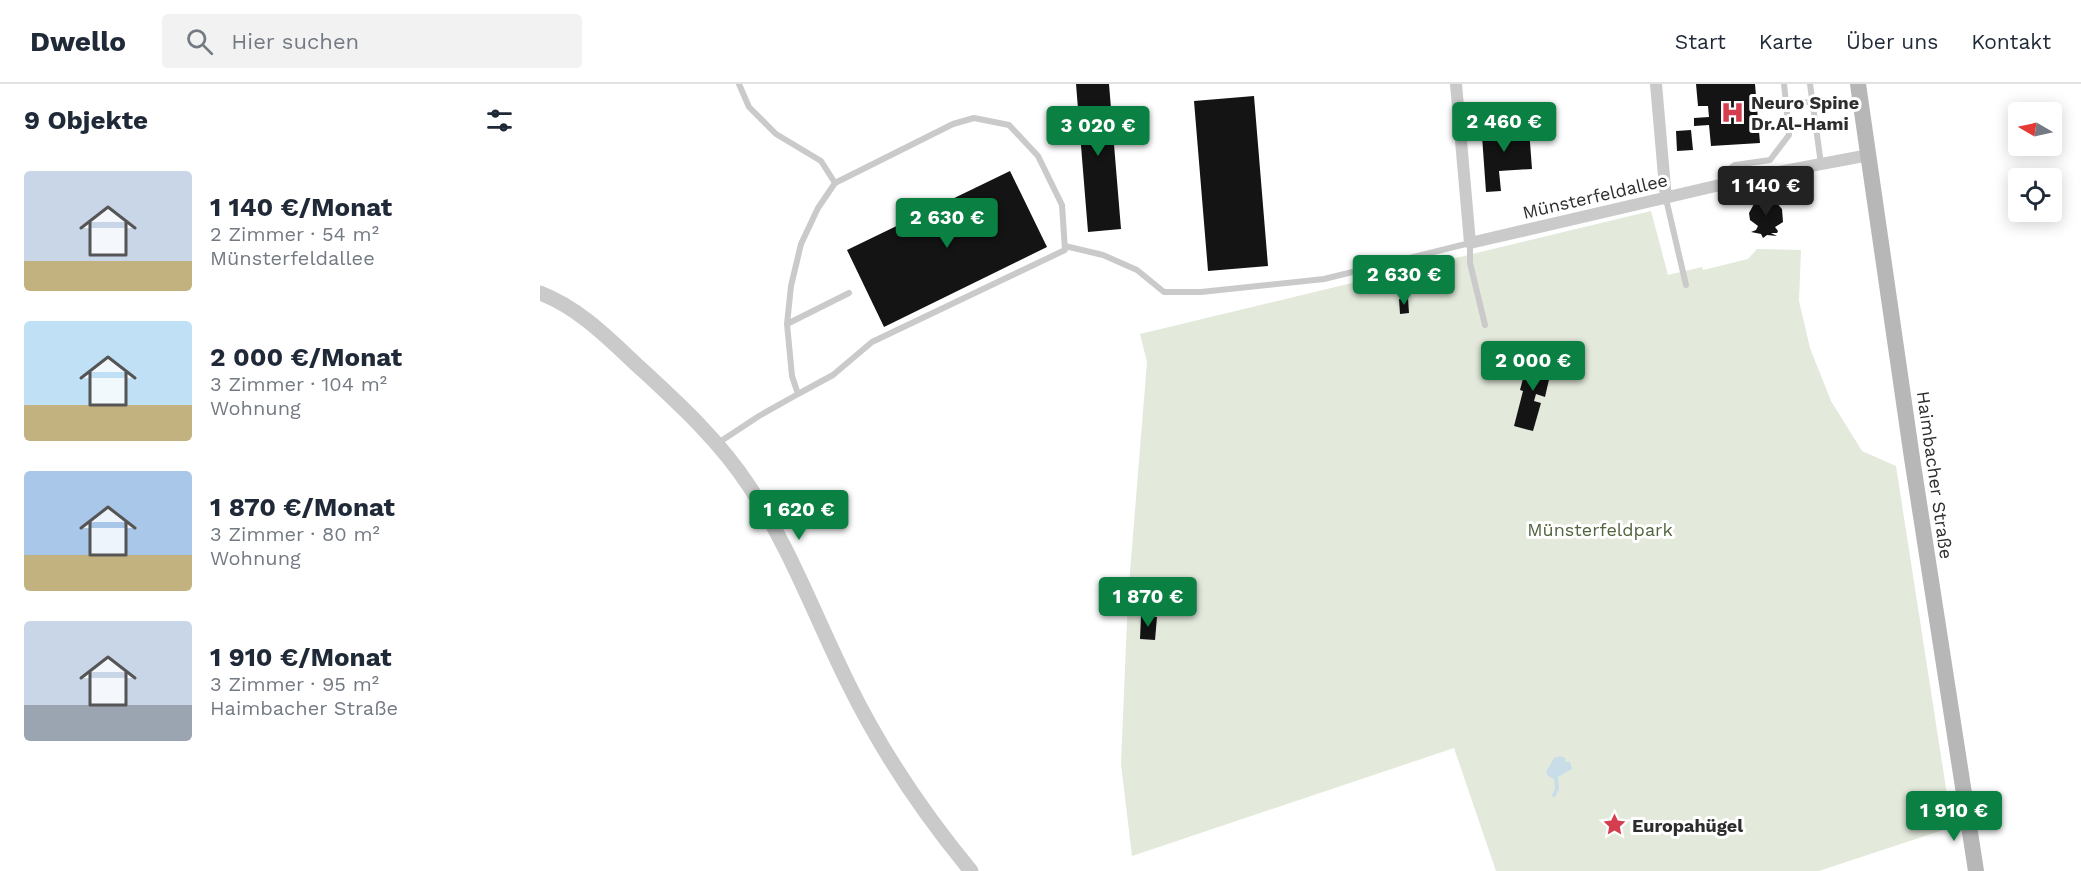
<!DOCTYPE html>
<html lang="de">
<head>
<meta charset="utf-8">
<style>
  body { margin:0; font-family:"Work Sans",sans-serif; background:#f2f2f3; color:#1f2937; height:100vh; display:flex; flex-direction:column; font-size:22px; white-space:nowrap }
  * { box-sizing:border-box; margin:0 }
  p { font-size:20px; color:#747a83 }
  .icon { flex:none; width:33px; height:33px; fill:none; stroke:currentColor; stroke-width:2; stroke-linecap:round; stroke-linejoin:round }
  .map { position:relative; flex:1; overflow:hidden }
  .sheet { display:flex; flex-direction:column; background:#fff; width:540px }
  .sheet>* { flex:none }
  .needle { width:39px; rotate:279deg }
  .controls { position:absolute; left:1468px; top:18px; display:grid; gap:12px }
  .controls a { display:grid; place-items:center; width:54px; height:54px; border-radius:6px; background:#fff; box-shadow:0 3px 15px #0003; font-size:30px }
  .price { position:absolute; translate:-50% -51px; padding:0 14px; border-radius:6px; background:#0b8043; color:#fff; font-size:20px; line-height:39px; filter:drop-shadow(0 2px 3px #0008) }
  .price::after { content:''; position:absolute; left:50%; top:36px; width:18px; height:14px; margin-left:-9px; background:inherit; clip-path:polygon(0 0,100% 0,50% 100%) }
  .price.on { background:#222; color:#fff }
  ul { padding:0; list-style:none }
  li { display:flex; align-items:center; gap:18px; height:150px; padding:0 24px }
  li span { display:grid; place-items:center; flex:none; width:168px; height:120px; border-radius:6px; color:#555 }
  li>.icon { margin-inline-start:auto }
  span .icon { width:72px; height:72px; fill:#fffc; stroke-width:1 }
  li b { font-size:26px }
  h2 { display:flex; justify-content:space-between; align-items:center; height:72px; padding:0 24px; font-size:26px }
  header { display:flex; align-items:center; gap:36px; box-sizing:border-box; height:84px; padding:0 30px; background:#fff; border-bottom:2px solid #e0e1e3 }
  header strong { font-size:28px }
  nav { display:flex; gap:33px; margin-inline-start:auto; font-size:21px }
  .search { width:420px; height:54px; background:#f2f2f3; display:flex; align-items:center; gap:15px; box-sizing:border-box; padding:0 21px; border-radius:6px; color:#747a83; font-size:22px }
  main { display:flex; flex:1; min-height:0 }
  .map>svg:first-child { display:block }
  .green { fill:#e3e9db }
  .water { fill:#c9dde8 }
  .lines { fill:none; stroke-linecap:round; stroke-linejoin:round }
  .stream { stroke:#c9dde8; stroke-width:4 }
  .building { fill:#141414 }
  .service { stroke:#cacaca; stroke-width:6 }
  .minor { stroke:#cacaca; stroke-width:12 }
  .tertiary { stroke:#cacaca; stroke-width:15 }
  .secondary { stroke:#b7b7b7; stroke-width:16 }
  .labels { text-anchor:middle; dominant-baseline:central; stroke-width:6; stroke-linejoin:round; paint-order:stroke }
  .poi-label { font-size:18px; font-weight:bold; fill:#2d2d2d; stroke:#fff; text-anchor:start }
  .street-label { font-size:18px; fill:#2d2d2d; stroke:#fff }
  .park-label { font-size:18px; fill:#52643e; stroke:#fff }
</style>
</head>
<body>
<header>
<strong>Dwello</strong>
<div class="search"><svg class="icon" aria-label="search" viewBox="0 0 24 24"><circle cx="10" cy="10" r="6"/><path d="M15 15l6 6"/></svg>Hier suchen</div>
<nav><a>Start</a><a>Karte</a><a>Über uns</a><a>Kontakt</a></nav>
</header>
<main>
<section class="sheet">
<h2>9 Objekte<svg class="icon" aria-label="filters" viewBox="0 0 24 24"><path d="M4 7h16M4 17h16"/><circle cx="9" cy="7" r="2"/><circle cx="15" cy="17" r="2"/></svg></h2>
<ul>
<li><span style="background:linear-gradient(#c9d6e8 75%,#c2b280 0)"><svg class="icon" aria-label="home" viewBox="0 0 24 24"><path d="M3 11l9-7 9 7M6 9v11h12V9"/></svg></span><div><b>1 140 €/Monat</b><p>2 Zimmer · 54 m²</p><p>Münsterfeldallee</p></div></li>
<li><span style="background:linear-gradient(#bfe0f5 70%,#c2b280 0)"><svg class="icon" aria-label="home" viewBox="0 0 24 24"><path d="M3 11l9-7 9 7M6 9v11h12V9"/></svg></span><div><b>2 000 €/Monat</b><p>3 Zimmer · 104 m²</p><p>Wohnung</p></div></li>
<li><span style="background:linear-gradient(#a9c7e8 70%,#c2b280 0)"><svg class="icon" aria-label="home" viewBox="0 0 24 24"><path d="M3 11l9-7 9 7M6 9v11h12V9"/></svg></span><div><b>1 870 €/Monat</b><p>3 Zimmer · 80 m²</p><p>Wohnung</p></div></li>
<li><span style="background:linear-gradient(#c9d6e8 70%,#9aa5b1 0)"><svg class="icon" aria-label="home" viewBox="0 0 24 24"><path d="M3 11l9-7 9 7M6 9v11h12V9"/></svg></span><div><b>1 910 €/Monat</b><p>3 Zimmer · 95 m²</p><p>Haimbacher Straße</p></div></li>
</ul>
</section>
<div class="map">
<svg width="1541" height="787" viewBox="0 0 1541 787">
  <rect width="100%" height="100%" fill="#fff"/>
  <path class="green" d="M 1111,127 L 1128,191 L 1162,183 L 1163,186 L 1208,175 L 1217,165 L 1261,166 L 1259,217 L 1270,264 L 1291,317 L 1322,367 L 1356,382 L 1412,743 L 1279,787 L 956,787 L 914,664 L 592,772 L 581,680 L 588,513 L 607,278 L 600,250 Z"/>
  <path class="water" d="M 1020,672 L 1025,674 L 1026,678 L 1030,678 L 1032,685 L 1014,695 L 1008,692 L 1006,688 L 1014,674 Z"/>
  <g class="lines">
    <path class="stream" d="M 1014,711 L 1017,705 L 1016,693"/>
  </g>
  <path class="building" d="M 536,0 L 569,0 L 581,145 L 548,148 Z
    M 1156,0 L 1215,0 L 1220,59 L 1171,62 L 1169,41 L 1154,42 L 1154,34 L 1169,33 L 1168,22 L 1158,22 Z
    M 714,12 L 728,182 L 668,187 L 654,17 Z
    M 957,37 L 958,47 L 989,45 L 992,85 L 959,87 L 961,107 L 946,108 L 941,38 Z
    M 1151,46 L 1153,66 L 1137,67 L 1136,47 Z
    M 470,87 L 507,163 L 344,243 L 307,166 Z
    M 1222,115 L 1235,117 L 1242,125 L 1243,138 L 1235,143 L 1238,147 L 1237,149 L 1231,149 L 1237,152 L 1227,151 L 1223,154 L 1221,150 L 1211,148 L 1216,146 L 1218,142 L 1210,136 L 1209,129 L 1215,118 Z
    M 868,214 L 869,229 L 860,230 L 859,215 Z
    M 989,272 L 1013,278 L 1005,313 L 996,310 L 994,317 L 1001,319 L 993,347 L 974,342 L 983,307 L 980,306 Z
    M 568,496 L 577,496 L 575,526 L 567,526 Z
    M 591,519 L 601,520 L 601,527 L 591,526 Z
    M 601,532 L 617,533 L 615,556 L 600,555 Z"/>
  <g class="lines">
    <path class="service" d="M 199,0 L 209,23 L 236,50 L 281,77 L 295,99
      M 1244,0 L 1246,19 L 1273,18
      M 1270,0 L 1281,80
      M 1182,100 L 1185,88 L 1195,81 L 1230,76 L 1249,51 L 1246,19
      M 1126,115 L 1146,201
      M 525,162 L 563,171 L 597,186 L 624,208 L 661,208 L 784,195 L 930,159 L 930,179 L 945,241
      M 247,240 L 309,209
      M 178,359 L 219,332 L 258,310 L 252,292 L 247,240 L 251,202 L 261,160 L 278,124 L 295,99 L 413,40 L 434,34 L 469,41 L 498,72 L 522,121 L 525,166 L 332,258 L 293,291 L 258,310"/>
    <path class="minor" d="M 916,0 L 930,159 L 1223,91 L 1329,71
      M 1116,0 L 1126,115"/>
    <path class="tertiary" d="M 0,209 C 39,224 68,254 98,282 C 138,319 179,356 209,402 C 250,463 276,535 309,601 C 342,668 383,729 431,787"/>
    <path class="secondary" d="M 1318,0 L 1372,374 L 1436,787"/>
  </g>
  <defs>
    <symbol id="hospital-bare" viewBox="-9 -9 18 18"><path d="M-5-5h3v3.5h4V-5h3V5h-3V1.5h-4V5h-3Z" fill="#d53e4f" stroke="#fff" stroke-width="2.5" paint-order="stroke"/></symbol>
    <symbol id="sight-bare" viewBox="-9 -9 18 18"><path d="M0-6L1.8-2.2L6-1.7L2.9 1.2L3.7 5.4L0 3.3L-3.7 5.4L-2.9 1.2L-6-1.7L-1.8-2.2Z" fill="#d53e4f" stroke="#fff" stroke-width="2.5" paint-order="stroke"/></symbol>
  </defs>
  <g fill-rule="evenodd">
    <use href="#hospital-bare" x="1176" y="12" width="33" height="33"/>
    <use href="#sight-bare" x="1058" y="724" width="33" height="33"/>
  </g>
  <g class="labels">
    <g class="poi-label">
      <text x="1211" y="18">Neuro Spine<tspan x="1211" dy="21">Dr.Al-Hami</tspan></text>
      <text x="1092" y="741">Europahügel</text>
    </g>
    <g class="street-label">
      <text transform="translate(1055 112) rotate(-13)">Münsterfeldallee</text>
      <text transform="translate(1395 391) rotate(82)">Haimbacher Straße</text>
    </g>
    <g class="park-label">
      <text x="1060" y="445">Münsterfeldpark</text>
    </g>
  </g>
</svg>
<div class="controls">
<a><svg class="needle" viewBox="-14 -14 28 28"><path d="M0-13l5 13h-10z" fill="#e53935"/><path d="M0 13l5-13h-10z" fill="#747a83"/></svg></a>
<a><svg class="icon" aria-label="locate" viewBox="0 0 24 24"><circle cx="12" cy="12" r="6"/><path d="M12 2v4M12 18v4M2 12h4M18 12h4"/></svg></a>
</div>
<b class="price" style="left:964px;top:69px">2 460 €</b>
<b class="price" style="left:558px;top:73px">3 020 €</b>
<b class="price on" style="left:1226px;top:133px">1 140 €</b>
<b class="price" style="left:407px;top:165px">2 630 €</b>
<b class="price" style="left:864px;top:222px">2 630 €</b>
<b class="price" style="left:993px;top:308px">2 000 €</b>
<b class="price" style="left:259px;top:457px">1 620 €</b>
<b class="price" style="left:608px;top:544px">1 870 €</b>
<b class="price" style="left:1414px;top:758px">1 910 €</b>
</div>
</main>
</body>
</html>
